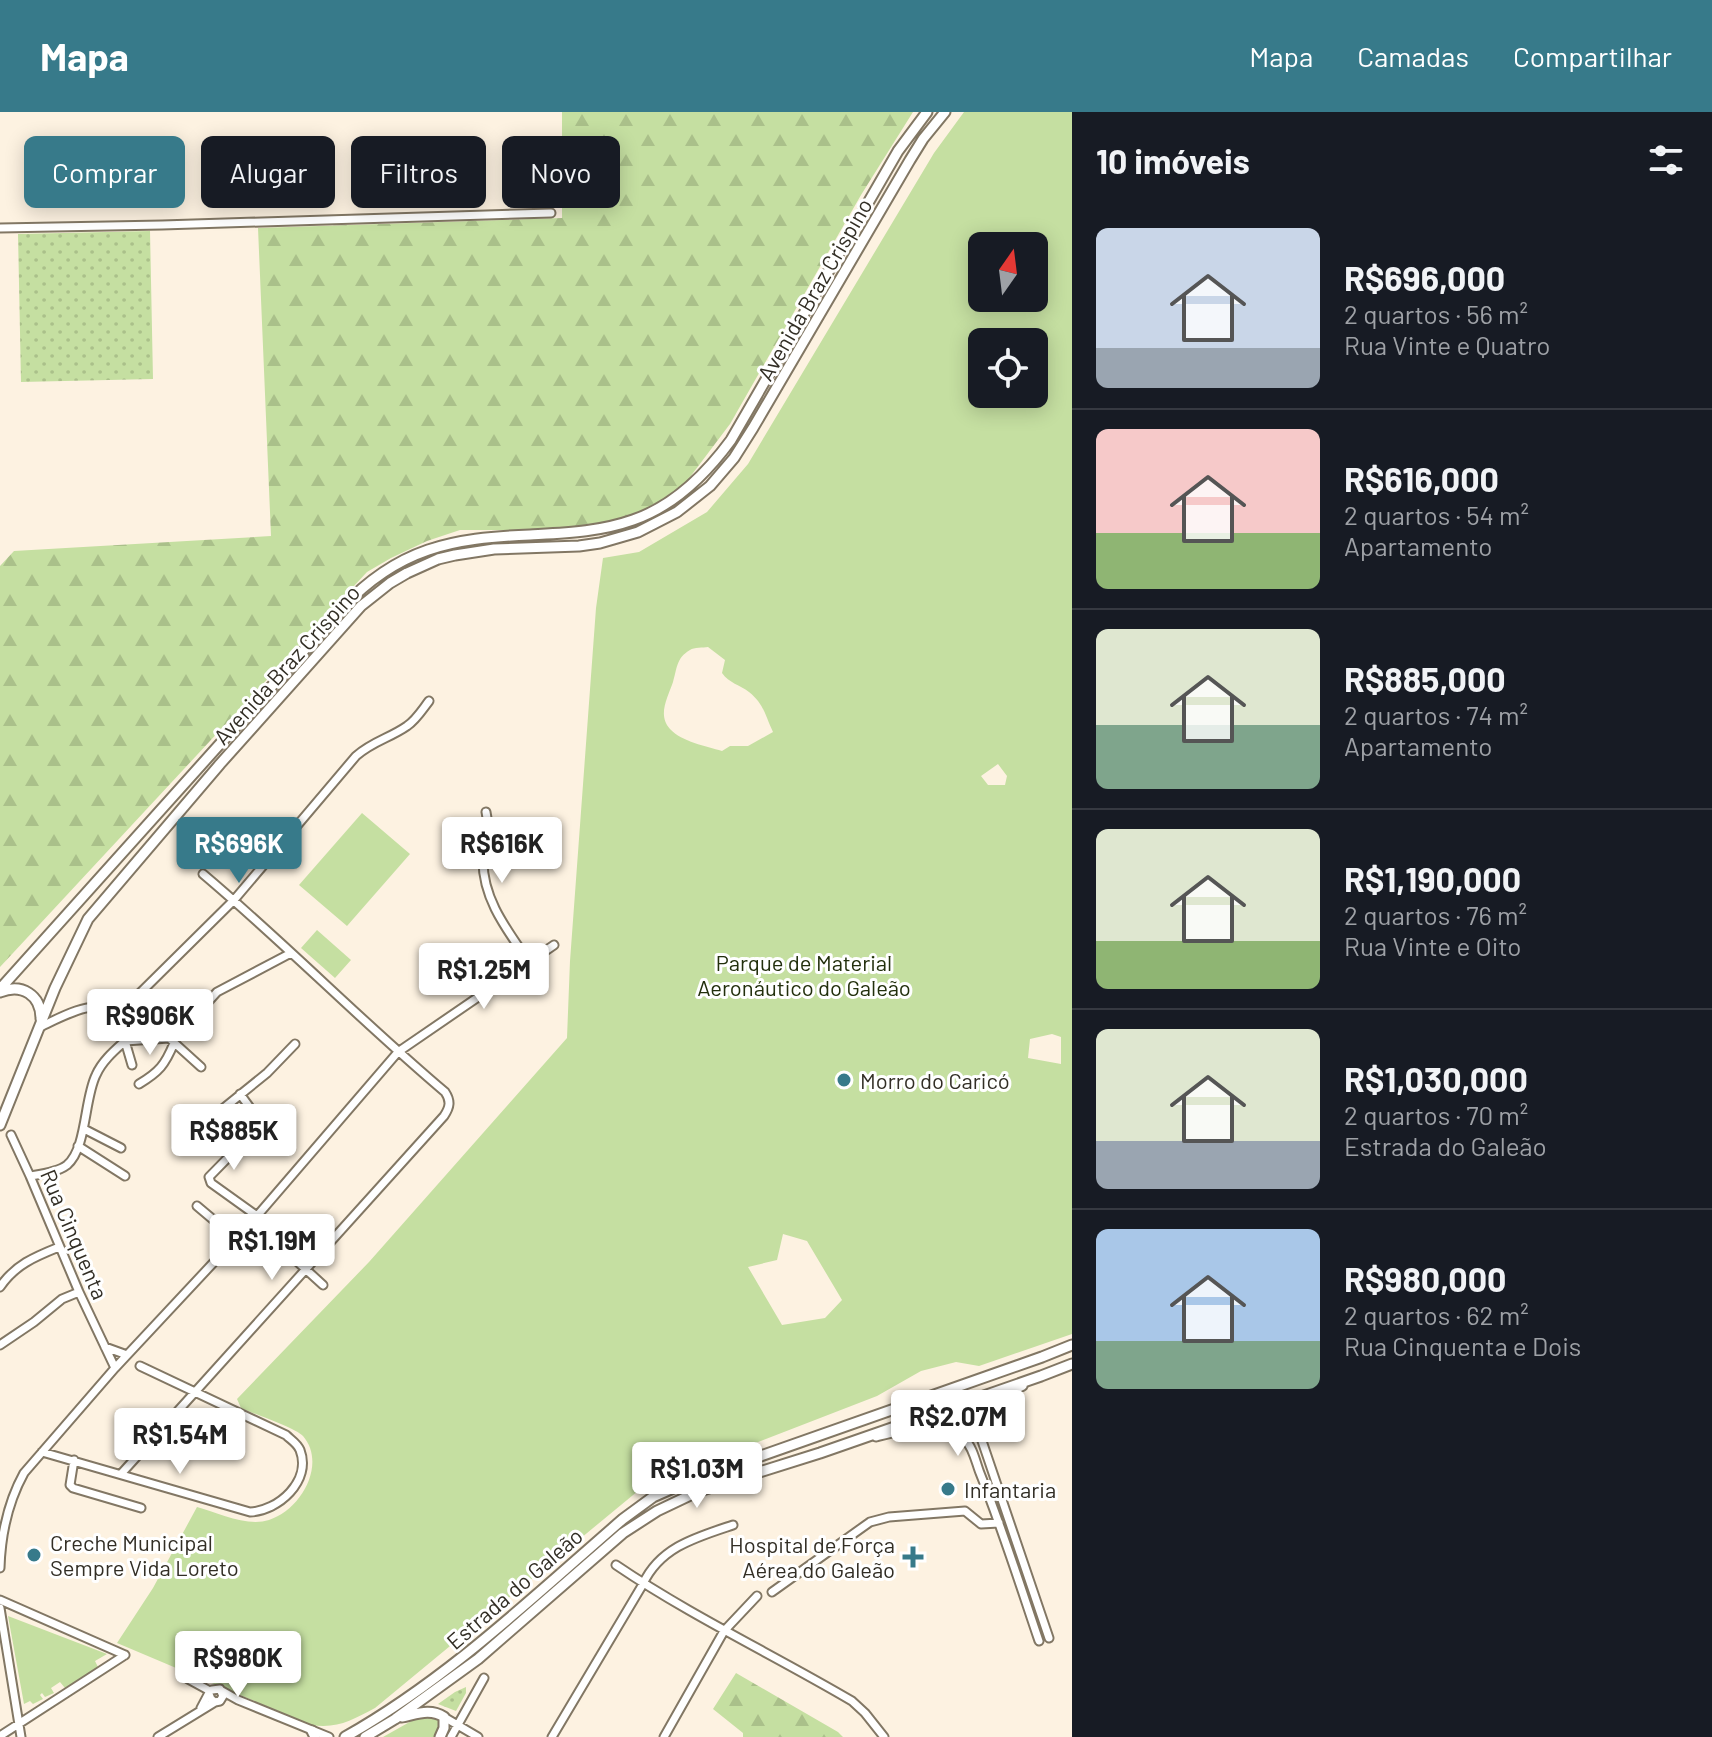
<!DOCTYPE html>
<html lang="pt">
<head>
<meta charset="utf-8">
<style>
  body { margin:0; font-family:Barlow,sans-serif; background:#20242c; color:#f1f3f6; height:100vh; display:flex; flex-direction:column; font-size:30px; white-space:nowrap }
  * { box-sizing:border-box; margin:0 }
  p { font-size:26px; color:#9ea1a6 }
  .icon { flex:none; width:44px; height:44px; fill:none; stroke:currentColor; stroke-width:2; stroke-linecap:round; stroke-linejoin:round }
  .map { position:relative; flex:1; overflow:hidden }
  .side { display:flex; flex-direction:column; background:#171b24; width:640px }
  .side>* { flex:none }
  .guide { position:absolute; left:24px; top:24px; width:760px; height:72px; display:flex; gap:16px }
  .needle { width:52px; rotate:14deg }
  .buttons { position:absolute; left:968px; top:120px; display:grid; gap:16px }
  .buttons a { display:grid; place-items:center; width:80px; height:80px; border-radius:12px; background:#171b24; box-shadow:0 4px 20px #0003; font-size:40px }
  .price { position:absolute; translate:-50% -68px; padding:0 18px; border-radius:8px; background:#fff; color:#222; font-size:26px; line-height:52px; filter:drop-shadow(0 2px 4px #0008) }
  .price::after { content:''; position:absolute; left:50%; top:48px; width:24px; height:18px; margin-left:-12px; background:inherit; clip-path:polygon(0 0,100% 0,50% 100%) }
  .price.selected { background:#377a8a; color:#fff }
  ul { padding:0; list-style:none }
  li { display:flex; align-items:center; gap:24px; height:200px; padding:0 24px }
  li+li { border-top:2px solid #363941 }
  li span { display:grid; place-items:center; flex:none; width:224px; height:160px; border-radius:12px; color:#555 }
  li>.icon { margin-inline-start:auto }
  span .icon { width:96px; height:96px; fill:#fffc; stroke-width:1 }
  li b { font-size:34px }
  h2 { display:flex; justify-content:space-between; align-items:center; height:96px; padding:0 24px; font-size:34px }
  .tag { padding:0 28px; border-radius:12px; background:#171b24; box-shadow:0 4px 20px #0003; font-size:28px; line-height:72px }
  .tag.selected { background:#377a8a; color:#fff }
  header { display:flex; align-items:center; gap:48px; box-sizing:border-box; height:112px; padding:0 40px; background:#377a8a; color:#fff }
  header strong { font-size:38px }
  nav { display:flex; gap:44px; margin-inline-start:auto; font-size:28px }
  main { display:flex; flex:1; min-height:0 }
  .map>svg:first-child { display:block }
  .grass { fill:url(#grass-dots) }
  .forest { fill:url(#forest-firs) }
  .park { fill:#c5dfa1; fill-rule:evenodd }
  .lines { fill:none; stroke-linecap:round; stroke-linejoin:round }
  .minor-casing { stroke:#827764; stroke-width:11 }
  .secondary-casing { stroke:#827764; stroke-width:13 }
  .minor { stroke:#fff; stroke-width:7 }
  .secondary { stroke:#fff; stroke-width:9 }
  .poi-dot { fill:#377a8a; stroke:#fff; stroke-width:3 }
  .labels { text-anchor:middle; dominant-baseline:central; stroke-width:6; stroke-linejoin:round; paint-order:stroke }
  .street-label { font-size:22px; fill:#322e25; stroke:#fff }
  .park-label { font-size:22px; fill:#222f0c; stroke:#fff }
  .poi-label { font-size:22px; fill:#322e25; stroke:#fff; text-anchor:start }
</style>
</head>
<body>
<header>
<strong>Mapa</strong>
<nav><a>Mapa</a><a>Camadas</a><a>Compartilhar</a></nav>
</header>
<main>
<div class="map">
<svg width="1072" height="1625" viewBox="0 0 1072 1625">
  <defs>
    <pattern id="grass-dots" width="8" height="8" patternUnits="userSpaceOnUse" patternTransform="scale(2)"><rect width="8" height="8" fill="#c5dfa1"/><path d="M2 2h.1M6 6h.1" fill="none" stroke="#aac08a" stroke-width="1.8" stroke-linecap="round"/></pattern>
    <pattern id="forest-firs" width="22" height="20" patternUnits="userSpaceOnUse" patternTransform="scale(2)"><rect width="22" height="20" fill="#c5dfa1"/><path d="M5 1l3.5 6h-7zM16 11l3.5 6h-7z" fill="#aac08a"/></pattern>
  </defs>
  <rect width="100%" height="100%" fill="#fdf2e1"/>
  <path class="grass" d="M 150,119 L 153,267 L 21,270 L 18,122 Z
    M 466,1575 L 466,1581 L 456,1599 L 438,1592 L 455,1580 Z"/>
  <path class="forest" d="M 562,0 L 913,0 L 861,83 L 730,312 L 681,377 L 629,406 L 574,418 L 460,418 L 427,429 L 391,446 L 367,460 L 0,855 L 0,454 L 14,439 L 271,424 L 258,116 L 562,106 Z
    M 736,1561 L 838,1620 L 843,1625 L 743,1625 L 743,1621 L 713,1597 Z"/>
  <path class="park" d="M 964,0 L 1072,0 L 1072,1222 L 979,1254 L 956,1250 L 921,1259 L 877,1284 L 644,1374 L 375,1596 C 352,1608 338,1617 311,1613 L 117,1531 L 153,1476 L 197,1395 C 218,1401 247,1415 269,1408 C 301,1398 327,1352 303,1324 C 295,1316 254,1302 241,1296 L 237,1287 L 369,1150 L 567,926 L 570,849 L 596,496 L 603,446 L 639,440 L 707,400 L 748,352 L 934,41 ZM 982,134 L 1034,134 L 1034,186 L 982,186 ZM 982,230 L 1034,230 L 1034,282 L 982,282 ZM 708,535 L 725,548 L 722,561 C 729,571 740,573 749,580 C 764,592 765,603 773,620 L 748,634 L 730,634 L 722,639 C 706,634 682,630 670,617 C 657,603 668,585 673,570 C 677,557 676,546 690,538 C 694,535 703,536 708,535 ZM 998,652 L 1007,664 L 1005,673 L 988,673 L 981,664 ZM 1052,922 L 1061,925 L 1061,952 L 1028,946 L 1030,927 ZM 783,1122 L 807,1129 L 842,1188 L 825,1206 L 782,1213 L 748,1155 L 777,1148 Z
    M 362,701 L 410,742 L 347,814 L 299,773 Z
    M 317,818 L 351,848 L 335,866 L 301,836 Z
    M 8,1504 L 107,1542 L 95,1549 L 98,1555 L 65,1576 L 60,1570 L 51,1576 L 54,1581 L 45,1585 L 42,1581 L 40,1583 L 43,1587 L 33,1592 L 30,1589 L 24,1592 Z
    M 422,1603 L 430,1603 L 440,1609 L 440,1620 L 437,1625 L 383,1625 Z"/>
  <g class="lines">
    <defs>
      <path id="minor" d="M 0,116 L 162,113 L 551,101
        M 486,700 C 490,717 484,732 483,749 C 483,788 508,819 529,850
        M 149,906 L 135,891 L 135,886 L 234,788 L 356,644 C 373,629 390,626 407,614 C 416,608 422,598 429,589
        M 169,926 L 177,924 L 217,880 L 291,841
        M 132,953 L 125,929 L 169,926 L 201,955
        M 139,972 C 159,960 165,953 174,931
        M 240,982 L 259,1008 L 260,1013 L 209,1065 L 211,1071 L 257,1104
        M 84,1017 L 121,1036
        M 11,1023 L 30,1064 L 79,1180 L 115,1256
        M 188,1025 L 267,961 L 295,932
        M 78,1034 L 125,1064
        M 30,1064 C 42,1062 58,1060 67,1053 C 87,1036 84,987 96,963 C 102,949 115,938 125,929 C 119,920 112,903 102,897 C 89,889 53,909 40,915
        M 197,1094 L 235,1126
        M 266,1121 L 323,1173
        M 0,1175 C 15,1153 34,1145 59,1135
        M 0,1233 L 34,1210 L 62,1187 L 79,1180
        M 105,1235 L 127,1243
        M 1023,1274 C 997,1287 987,1296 981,1326 L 1049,1526
        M 876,1325 C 903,1318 941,1307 965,1328 C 973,1335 976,1351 980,1361 C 1002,1416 1020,1473 1039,1529
        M 42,1340 L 250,1400 C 278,1399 312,1369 300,1338 C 297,1331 291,1328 286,1323 L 140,1254
        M 74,1348 L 70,1373 L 73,1376 L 141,1396
        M 121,1362 L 444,1004 C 450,995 451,989 445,980 C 362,910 286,832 203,762
        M 616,1453 C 691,1504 774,1543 852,1589 L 865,1601 L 884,1625
        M 0,1456 C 1,1423 8,1390 24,1361 L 115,1256 L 257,1104 L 398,940 L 554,833
        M 772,1480 L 870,1410 L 889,1405 L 965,1399 L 981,1412 L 999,1411
        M 0,1488 L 125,1543
        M 0,1496 L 21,1625
        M 188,1567 L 210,1579
        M 222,1579 L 238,1588 L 329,1625
        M 201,1596 L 210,1579 L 212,1578 L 220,1577 L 223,1584 L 220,1589 L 215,1590 L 211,1587 L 209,1582
        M 444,1605 L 478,1625
        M 0,1624 L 125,1543
        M 158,1625 L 215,1590
        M 451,1625 L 484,1566
        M 552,1625 L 643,1472 C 660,1435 697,1425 733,1413
        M 664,1625 L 724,1519 L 757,1484"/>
      <path id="secondary" d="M 0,877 L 342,496 C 398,436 452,426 530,423 C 565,421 599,420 633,408 C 674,394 706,362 731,328 L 898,39 L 927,0
        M 0,880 C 22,871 41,883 41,907
        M 0,1013 L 55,876 L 88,807 L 220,652 L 361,494 L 390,471 L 407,461 L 438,447 L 455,443 L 494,437 L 579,434 L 600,431 L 638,420 L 677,400 L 710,374 L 734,346 L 753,316 L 910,48 L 923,27 L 945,0
        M 402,1605 C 417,1602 430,1596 444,1605 L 444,1616 L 440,1625
        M 312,1619 L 315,1625
        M 345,1625 C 448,1567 534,1484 623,1407 L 653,1385 L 687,1370 L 1042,1245 L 1072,1233
        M 365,1625 L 395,1607 L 478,1547 L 623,1421 L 657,1399 L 699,1379 L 820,1341 L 1041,1264 L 1072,1252"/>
    </defs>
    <use href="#minor" class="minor-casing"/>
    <use href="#secondary" class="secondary-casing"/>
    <use href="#minor" class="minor"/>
    <use href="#secondary" class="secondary"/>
  </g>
  <g class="poi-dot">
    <circle cx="844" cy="968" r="8"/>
    <circle cx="948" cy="1377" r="8"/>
    <circle cx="34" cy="1443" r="8"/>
    <path d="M909 1433h8v8h8v8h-8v8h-8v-8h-8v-8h8z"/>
  </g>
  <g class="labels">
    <g class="street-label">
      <text transform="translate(814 177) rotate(-60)">Avenida Braz Crispino</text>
      <text transform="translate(286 552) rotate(-48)">Avenida Braz Crispino</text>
      <text transform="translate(75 1122) rotate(67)">Rua Cinquenta</text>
      <text transform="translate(514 1476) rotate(-41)">Estrada do Galeão</text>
    </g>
    <g class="park-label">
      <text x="804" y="850">Parque de Material<tspan x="804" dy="25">Aeronáutico do Galeão</tspan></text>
    </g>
    <g class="poi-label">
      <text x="860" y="968">Morro do Caricó</text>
      <text x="964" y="1377">Infantaria</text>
      <text x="50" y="1430">Creche Municipal<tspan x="50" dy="25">Sempre Vida Loreto</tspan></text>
      <text x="895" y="1432" text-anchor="end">Hospital de Força<tspan x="895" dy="25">Aérea do Galeão</tspan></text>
    </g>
  </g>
</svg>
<div class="buttons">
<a><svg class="needle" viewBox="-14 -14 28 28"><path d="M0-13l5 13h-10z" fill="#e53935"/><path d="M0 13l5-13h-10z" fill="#9ea1a6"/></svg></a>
<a><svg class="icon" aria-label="locate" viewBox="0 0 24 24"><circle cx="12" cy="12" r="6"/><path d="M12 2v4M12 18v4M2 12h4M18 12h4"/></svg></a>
</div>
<b class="price selected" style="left:239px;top:773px">R$696K</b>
<b class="price" style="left:502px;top:773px">R$616K</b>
<b class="price" style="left:484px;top:899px">R$1.25M</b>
<b class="price" style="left:150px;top:945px">R$906K</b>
<b class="price" style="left:234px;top:1060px">R$885K</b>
<b class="price" style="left:272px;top:1170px">R$1.19M</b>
<b class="price" style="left:958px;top:1346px">R$2.07M</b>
<b class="price" style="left:180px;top:1364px">R$1.54M</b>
<b class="price" style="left:697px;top:1398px">R$1.03M</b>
<b class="price" style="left:238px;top:1587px">R$980K</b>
<div class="guide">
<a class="tag selected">Comprar</a>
<a class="tag">Alugar</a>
<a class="tag">Filtros</a>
<a class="tag">Novo</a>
</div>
</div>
<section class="side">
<h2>10 imóveis<svg class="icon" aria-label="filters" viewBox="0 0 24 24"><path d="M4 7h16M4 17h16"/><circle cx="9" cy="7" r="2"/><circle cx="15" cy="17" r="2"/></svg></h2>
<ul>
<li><span style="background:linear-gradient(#c9d6e8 75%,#9aa5b1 0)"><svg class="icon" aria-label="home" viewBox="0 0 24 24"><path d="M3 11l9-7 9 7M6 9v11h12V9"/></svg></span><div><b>R$696,000</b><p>2 quartos · 56 m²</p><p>Rua Vinte e Quatro</p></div></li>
<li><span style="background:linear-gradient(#f6c9c9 65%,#8fb573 0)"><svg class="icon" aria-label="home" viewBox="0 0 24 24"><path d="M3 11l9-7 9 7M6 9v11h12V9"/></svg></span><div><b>R$616,000</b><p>2 quartos · 54 m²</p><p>Apartamento</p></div></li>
<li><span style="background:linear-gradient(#dfe7d0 60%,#7fa58c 0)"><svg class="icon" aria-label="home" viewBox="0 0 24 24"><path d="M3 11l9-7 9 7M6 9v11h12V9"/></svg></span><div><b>R$885,000</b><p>2 quartos · 74 m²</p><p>Apartamento</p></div></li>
<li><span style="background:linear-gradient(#dfe7d0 70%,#8fb573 0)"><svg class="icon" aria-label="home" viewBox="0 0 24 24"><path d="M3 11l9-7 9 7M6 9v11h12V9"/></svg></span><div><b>R$1,190,000</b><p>2 quartos · 76 m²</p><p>Rua Vinte e Oito</p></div></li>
<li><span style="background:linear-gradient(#dfe7d0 70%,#9aa5b1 0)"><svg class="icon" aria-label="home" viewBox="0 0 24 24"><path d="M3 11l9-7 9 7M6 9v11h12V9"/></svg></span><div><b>R$1,030,000</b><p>2 quartos · 70 m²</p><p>Estrada do Galeão</p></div></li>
<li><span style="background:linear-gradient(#a9c7e8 70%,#7fa58c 0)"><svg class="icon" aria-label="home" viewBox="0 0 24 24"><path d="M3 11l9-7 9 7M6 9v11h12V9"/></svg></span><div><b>R$980,000</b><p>2 quartos · 62 m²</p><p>Rua Cinquenta e Dois</p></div></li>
</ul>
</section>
</main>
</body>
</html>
